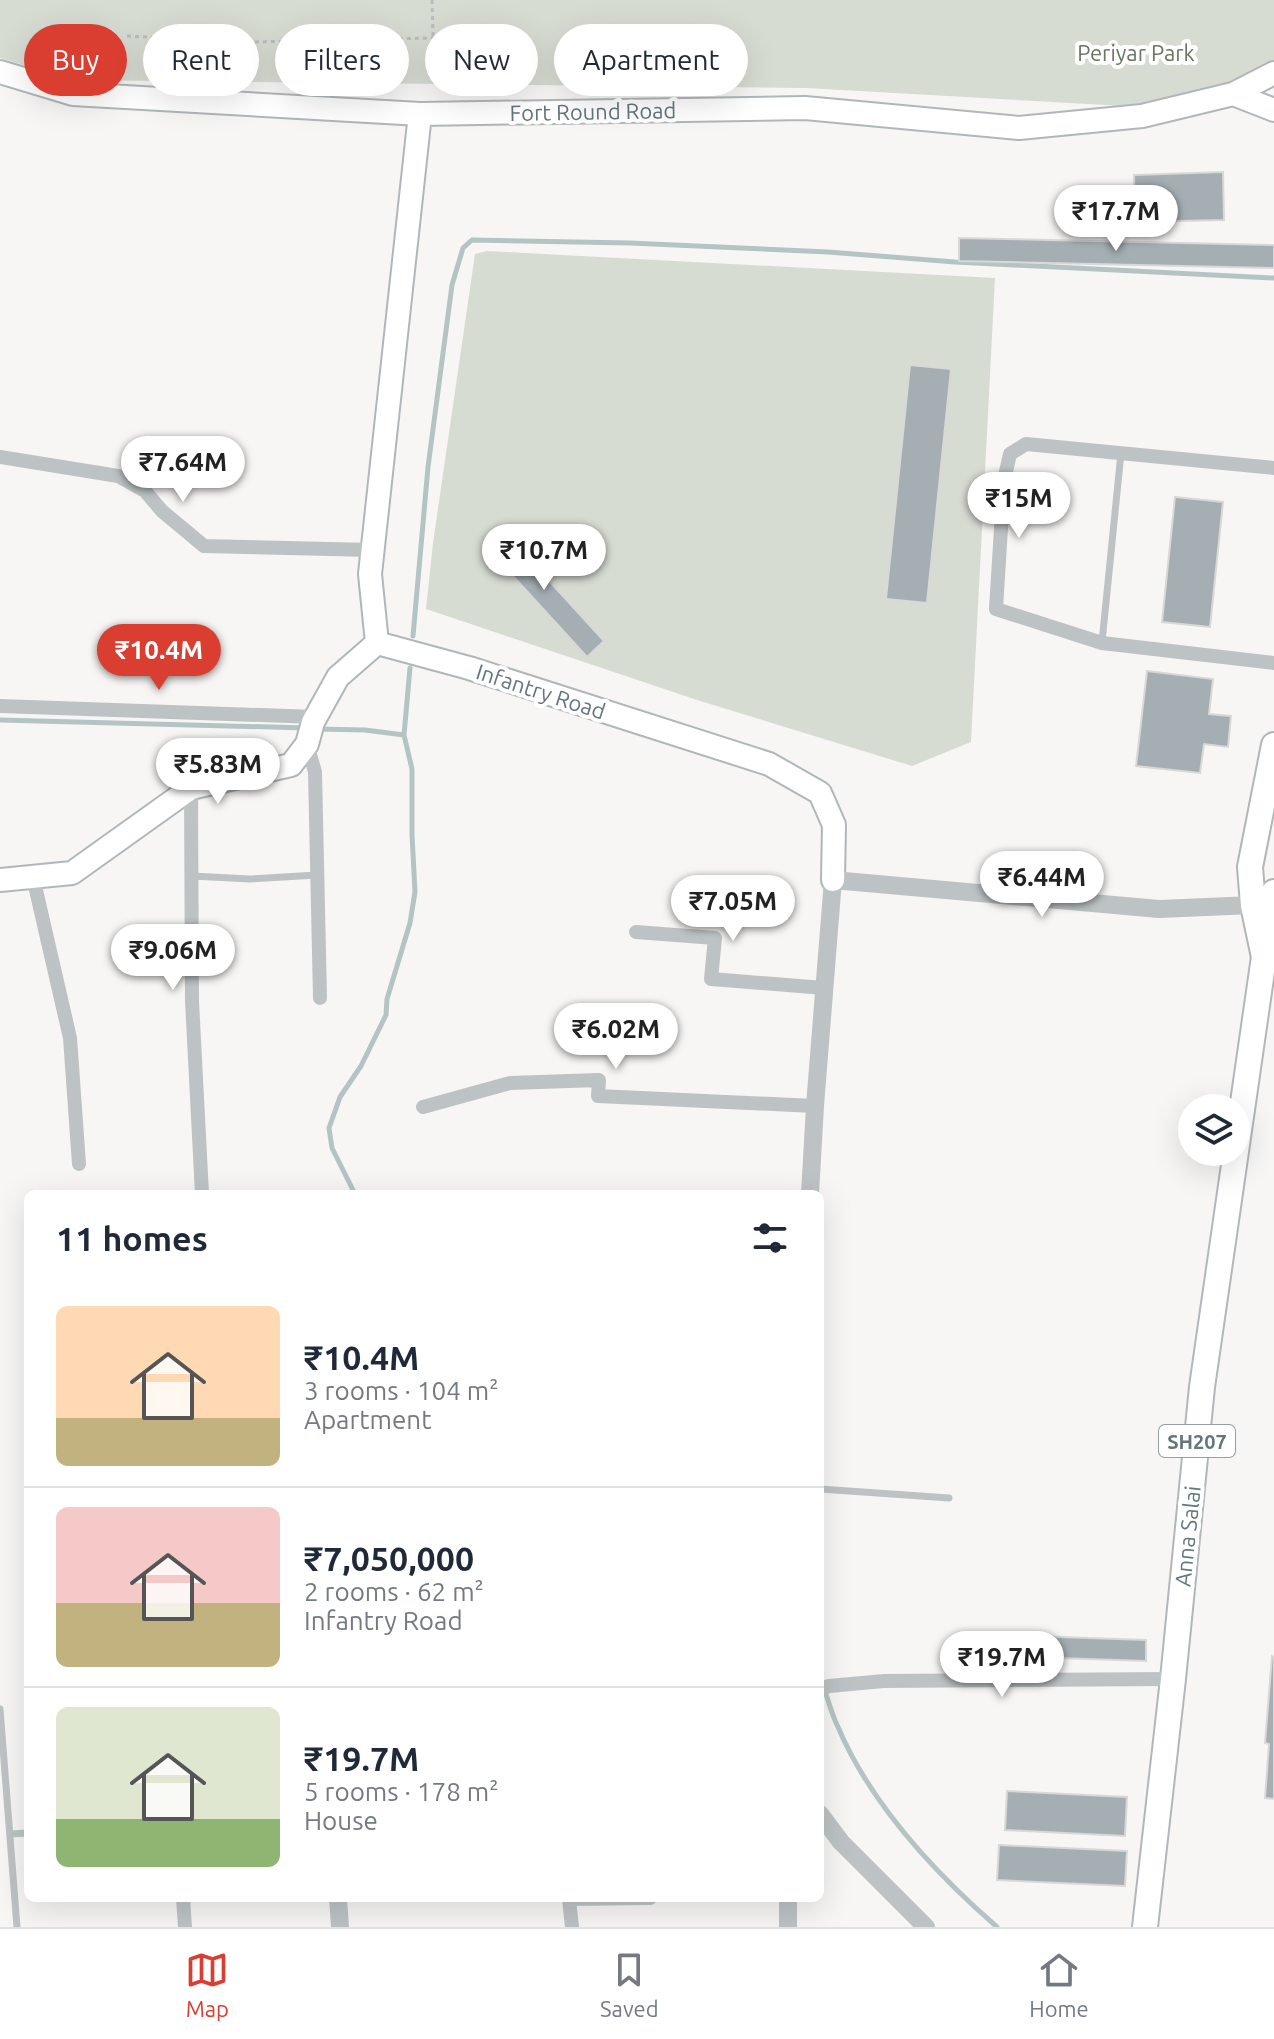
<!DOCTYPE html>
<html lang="en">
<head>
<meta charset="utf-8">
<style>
  body { margin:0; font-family:Ubuntu,sans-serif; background:#f6f6f7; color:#1f2937; height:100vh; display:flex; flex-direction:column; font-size:30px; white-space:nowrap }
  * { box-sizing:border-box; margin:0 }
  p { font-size:26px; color:#747a83 }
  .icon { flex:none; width:44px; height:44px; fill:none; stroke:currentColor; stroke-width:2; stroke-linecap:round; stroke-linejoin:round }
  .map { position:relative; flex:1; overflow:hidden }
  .details { position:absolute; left:24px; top:1190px; width:800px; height:712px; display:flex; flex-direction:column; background:#fff; border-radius:12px; box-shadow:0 8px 32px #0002 }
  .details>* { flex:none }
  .banner { position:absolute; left:24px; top:24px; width:800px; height:72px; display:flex; gap:16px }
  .buttons { position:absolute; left:1178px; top:1094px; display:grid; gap:16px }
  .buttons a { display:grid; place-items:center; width:72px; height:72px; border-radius:50%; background:#fff; box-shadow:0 8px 32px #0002; font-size:40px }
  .price { position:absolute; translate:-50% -68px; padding:0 18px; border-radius:28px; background:#fff; color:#222; font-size:26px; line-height:52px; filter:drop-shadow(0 2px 4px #0008) }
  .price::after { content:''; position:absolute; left:50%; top:48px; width:24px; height:18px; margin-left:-12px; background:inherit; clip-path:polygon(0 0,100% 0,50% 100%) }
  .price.active { background:#da3e31; color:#fff }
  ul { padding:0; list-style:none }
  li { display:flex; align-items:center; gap:24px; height:200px; padding:0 32px }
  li+li { border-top:2px solid #e0e1e3 }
  li span { display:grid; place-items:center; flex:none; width:224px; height:160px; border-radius:12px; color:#555 }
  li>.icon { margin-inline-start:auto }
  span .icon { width:96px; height:96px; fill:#fffc; stroke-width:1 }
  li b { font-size:34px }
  h2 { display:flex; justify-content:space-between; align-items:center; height:96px; padding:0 32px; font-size:34px }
  .tag { padding:0 28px; border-radius:36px; background:#fff; box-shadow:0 8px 32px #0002; font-size:28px; line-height:72px }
  .tag.active { background:#da3e31; color:#fff }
  .tab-bar { display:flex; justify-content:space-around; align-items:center; height:112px; border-top:2px solid #e0e1e3; background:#fff; font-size:22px; color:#747a83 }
  .tab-bar a { display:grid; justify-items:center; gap:4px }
  .tab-bar .active { color:#da3e31 }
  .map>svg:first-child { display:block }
  .green { fill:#d7dcd3 }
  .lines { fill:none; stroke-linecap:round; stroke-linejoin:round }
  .stream { stroke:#b4c4c5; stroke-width:5 }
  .building { fill:#a5afb3; stroke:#d8d8d6; stroke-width:2 }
  .secondary-casing { stroke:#b0b7ba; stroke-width:26 }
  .primary-casing { stroke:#b1b7ba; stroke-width:28 }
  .trunk-casing { stroke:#b1b6b8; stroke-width:28 }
  .path { stroke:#babdbf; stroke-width:3; stroke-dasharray:4 4; stroke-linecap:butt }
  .service { stroke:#bdc3c5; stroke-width:7 }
  .minor { stroke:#bdc3c5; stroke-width:14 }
  .tertiary { stroke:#bdc3c5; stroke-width:18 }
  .secondary { stroke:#fff; stroke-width:22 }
  .primary { stroke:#fff; stroke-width:24 }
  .trunk { stroke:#fff; stroke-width:24 }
  .labels { text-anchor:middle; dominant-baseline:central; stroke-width:8; stroke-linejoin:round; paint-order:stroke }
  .shield { fill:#fff; stroke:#929fa4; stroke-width:2 }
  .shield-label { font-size:20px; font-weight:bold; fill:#63767d }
  .park-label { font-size:22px; fill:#687662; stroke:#fff }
  .street-label { font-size:22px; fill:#63767d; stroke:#fff }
</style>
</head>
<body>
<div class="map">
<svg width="1274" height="1927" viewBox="0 0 1274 1927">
  <rect width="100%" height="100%" fill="#f7f6f4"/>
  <path class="green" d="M 0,0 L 1274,0 L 1274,66 L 1228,90 L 1141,107 L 806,88 L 74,80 L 0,58 Z
    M 487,251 L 995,278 L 971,742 L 912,766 L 697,700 L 426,609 L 433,543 L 475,254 Z"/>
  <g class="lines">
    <path class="stream" d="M 413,636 L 428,467 L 452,285 L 463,248 L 472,240 L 630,243 L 828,252 L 955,262 L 1274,278
      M 0,720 L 307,728
      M 317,729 L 365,730 L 404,735 L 412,769 L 412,835 L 415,892 L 410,923 L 387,999 L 386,1015 L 361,1066 L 340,1097 L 329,1128 L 332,1148 L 355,1194
      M 404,735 L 410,668
      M 820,1675 C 826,1692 830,1711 838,1727 C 871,1805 934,1872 997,1927"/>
  </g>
  <path class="building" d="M 1223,172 L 1224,220 L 1135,222 L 1134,175 Z
    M 959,238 L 1274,245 L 1274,268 L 959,261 Z
    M 910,365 L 951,369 L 927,603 L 886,599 Z
    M 1175,497 L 1223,502 L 1210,627 L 1162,622 Z
    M 501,528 L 604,641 L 587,657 L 483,543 Z
    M 1147,671 L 1213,679 L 1209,714 L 1231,716 L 1228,747 L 1204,744 L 1200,773 L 1136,766 Z
    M 1031,1636 L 1146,1640 L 1146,1661 L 1030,1657 Z
    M 1272,1656 L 1274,1657 L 1274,1799 L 1265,1798 L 1269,1744 L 1265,1743 Z
    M 1007,1791 L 1127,1797 L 1125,1836 L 1005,1830 Z
    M 999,1845 L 1127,1851 L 1125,1886 L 997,1880 Z"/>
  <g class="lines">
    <defs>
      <path id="secondary" d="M 0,72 L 73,94 L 420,114 L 805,108 L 1019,128 L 1142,116 L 1233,94 L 1274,73
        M 1233,94 L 1274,110
        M 420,114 L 370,574 L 377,643 L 469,668 L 769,764 L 820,793 L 834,825 L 833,880
        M 0,880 L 72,873 L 191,788 L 291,765 L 307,744 L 313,722 L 338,677 L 377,643"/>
      <path id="primary" d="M 1145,1927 L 1173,1679 L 1202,1387 L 1264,957"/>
      <path id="trunk" d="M 1266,942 L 1274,892
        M 1264,957 L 1253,905 L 1250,867 L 1274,745"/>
    </defs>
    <use href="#secondary" class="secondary-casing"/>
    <use href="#primary" class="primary-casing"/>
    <use href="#trunk" class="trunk-casing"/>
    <path class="path" d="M 432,0 L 434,68
      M 127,36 L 253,42 L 433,38"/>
    <path class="service" d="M 1102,642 L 1121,453
      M 192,876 L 250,879 L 317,875
      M 820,1489 L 949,1498
      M 0,1709 L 17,1927
      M 10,1834 L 28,1833"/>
    <path class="minor" d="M 0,457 L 118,476 L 145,491 L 162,511 L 204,546 L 373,550
      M 1274,468 L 1026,444 L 1010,454 L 1004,480 L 996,609 L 1102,643 L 1274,663
      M 0,706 L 316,717
      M 307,744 L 315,772 L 320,998
      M 191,788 L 192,1001 L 202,1194
      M 33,877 L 70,1038 L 79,1164
      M 636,932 L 715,938 L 711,979 L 824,988
      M 423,1107 L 510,1083 L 599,1080 L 598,1096 L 815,1106
      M 820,1689 L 829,1686 L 884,1681 L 1173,1679
      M 183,1898 L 185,1927
      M 572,1927 L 569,1899 L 650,1898"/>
    <path class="tertiary" d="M 810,1194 L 815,1106 L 833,880 L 1159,909 L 1253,905
      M 820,1814 L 841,1842 L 926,1927
      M 338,1898 L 340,1927
      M 788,1927 L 788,1898"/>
    <use href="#secondary" class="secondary"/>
    <use href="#primary" class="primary"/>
    <use href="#trunk" class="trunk"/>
  </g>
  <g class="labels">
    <rect class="shield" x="1159" y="1425" width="76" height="32" rx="6"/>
    <g class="shield-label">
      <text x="1197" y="1441">SH207</text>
    </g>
    <g class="park-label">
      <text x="1136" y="52">Periyar Park</text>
    </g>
    <g class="street-label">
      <text transform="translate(593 111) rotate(-1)">Fort Round Road</text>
      <text transform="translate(541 691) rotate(18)">Infantry Road</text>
      <text transform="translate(1187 1536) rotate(-84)">Anna Salai</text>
    </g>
  </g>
</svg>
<div class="buttons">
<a><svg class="icon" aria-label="layers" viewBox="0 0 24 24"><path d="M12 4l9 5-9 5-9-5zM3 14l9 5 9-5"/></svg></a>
</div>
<b class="price" style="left:1116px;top:253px">₹17.7M</b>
<b class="price" style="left:183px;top:504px">₹7.64M</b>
<b class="price" style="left:1019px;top:540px">₹15M</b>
<b class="price" style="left:544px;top:592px">₹10.7M</b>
<b class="price active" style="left:159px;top:692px">₹10.4M</b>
<b class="price" style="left:218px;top:806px">₹5.83M</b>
<b class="price" style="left:1042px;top:919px">₹6.44M</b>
<b class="price" style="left:733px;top:943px">₹7.05M</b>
<b class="price" style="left:173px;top:992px">₹9.06M</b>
<b class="price" style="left:616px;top:1071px">₹6.02M</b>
<b class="price" style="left:1002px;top:1699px">₹19.7M</b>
<div class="banner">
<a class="tag active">Buy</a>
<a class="tag">Rent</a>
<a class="tag">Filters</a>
<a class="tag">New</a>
<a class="tag">Apartment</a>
</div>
<section class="details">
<h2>11 homes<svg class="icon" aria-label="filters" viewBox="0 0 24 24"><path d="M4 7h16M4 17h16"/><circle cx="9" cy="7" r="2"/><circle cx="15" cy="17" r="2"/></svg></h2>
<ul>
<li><span style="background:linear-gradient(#ffd9b3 70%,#c2b280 0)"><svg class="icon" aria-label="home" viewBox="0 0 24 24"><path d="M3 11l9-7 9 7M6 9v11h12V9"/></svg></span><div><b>₹10.4M</b><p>3 rooms · 104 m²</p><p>Apartment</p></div></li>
<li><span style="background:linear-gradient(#f6c9c9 60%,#c2b280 0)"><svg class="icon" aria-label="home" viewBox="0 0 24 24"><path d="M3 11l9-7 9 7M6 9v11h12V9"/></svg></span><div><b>₹7,050,000</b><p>2 rooms · 62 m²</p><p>Infantry Road</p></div></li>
<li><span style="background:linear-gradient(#dfe7d0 70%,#8fb573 0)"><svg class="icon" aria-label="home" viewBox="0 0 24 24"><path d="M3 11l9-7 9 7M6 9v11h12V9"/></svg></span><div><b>₹19.7M</b><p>5 rooms · 178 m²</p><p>House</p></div></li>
</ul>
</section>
</div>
<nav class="tab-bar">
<a class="active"><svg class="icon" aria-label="map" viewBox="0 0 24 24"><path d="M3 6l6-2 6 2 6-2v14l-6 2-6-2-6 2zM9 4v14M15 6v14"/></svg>Map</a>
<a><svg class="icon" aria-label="saved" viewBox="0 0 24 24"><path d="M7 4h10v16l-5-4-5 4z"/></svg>Saved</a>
<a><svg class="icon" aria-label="home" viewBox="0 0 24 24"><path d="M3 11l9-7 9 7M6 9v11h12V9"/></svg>Home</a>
</nav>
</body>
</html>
